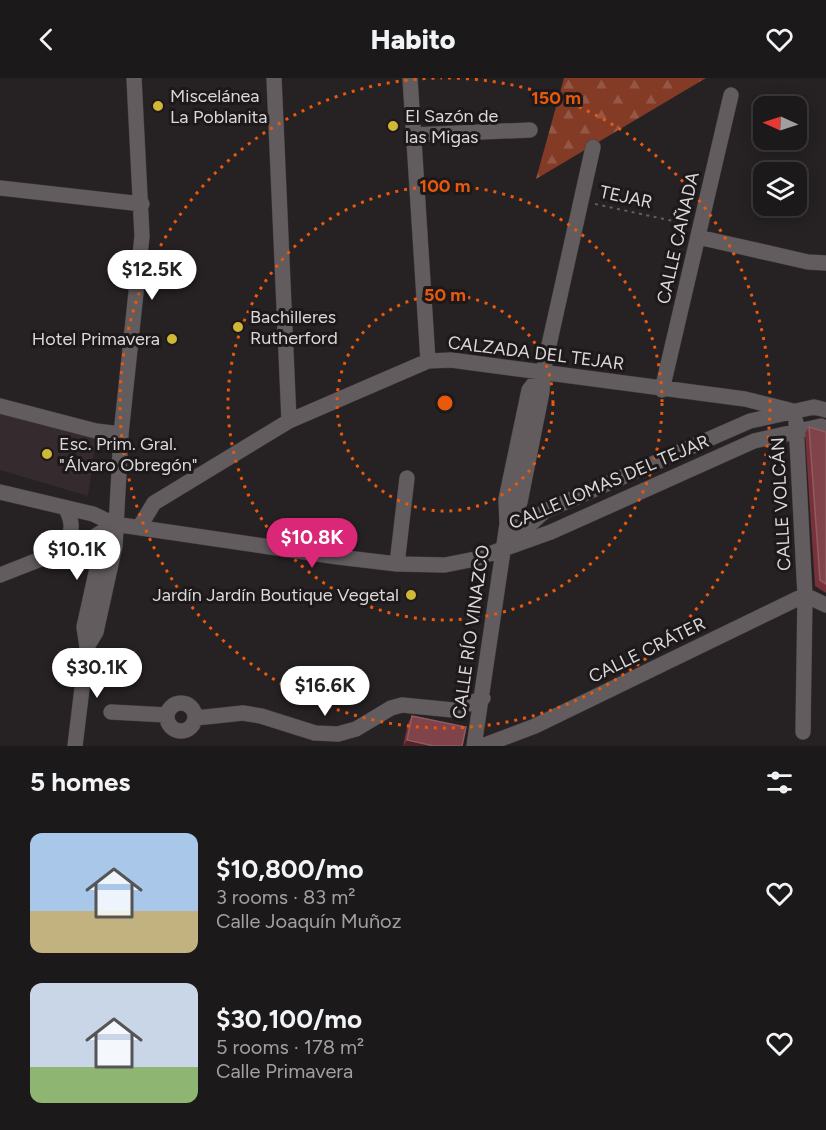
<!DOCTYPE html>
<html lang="en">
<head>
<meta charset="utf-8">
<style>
  body { margin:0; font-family:Figtree,sans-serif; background:#292627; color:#f1f3f6; height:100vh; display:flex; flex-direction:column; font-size:22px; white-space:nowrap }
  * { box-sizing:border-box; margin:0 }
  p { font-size:20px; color:#a0a0a2 }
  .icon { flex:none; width:33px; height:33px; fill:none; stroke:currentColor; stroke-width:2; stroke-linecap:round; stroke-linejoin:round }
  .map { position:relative; height:668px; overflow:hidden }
  .side { display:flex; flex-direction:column; background:#1c191a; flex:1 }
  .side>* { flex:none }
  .needle { width:39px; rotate:273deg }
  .buttons { position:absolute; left:753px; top:18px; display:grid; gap:12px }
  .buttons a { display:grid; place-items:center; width:54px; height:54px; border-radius:12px; background:#1c191a; box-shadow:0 3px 15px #0003,0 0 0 2px #3a3839; font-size:30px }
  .price { position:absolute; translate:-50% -51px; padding:0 14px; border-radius:21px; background:#fff; color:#222; font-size:20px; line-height:39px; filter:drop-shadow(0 2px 3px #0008) }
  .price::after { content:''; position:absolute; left:50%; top:36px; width:18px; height:14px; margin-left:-9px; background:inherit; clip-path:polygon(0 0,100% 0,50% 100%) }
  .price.selected { background:#db2777; color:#fff }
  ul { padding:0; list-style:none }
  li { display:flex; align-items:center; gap:18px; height:150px; padding:0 30px }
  li span { display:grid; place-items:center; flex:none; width:168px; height:120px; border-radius:12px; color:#555 }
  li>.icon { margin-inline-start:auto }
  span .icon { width:72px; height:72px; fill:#fffc; stroke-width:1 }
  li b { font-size:26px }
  h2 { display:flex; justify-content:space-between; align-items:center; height:72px; padding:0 30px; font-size:26px }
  header { display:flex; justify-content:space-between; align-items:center; height:78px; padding:0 30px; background:#1c191a; font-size:27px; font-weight:800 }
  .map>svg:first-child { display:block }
  .built { fill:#352b2e }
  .forest { fill:url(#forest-firs) }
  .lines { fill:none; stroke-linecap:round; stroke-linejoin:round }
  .minor-casing { stroke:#403c3d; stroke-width:16 }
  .path { stroke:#635f61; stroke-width:2; stroke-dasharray:3 4.5; stroke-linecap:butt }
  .minor { stroke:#625c5e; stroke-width:15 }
  .wall { fill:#773239 }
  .shaded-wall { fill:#522329 }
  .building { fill:#81434a; stroke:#8f5b61; stroke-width:1.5 }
  .ring { fill:none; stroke:#e8590c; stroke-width:3; stroke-dasharray:3 6 }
  .poi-dot { fill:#d0b736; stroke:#1d1819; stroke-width:2 }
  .labels { text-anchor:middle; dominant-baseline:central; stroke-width:6; stroke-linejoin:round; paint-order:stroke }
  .poi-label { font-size:18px; fill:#dbd8d9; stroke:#1d1819; text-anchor:start }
  .street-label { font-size:18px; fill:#dbd8d9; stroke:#1d1819 }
  .centre { fill:#e8590c; stroke:#1d1819; stroke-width:3 }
  .ring-label { font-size:18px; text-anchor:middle; font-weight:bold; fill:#e8590c; stroke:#1d1819; stroke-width:6; stroke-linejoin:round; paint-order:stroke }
</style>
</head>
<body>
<header><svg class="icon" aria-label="back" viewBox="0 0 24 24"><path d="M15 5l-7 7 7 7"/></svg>Habito<svg class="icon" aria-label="heart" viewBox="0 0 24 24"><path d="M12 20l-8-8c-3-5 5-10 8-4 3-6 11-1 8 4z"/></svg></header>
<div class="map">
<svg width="826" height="668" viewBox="0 0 826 668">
  <defs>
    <pattern id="forest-firs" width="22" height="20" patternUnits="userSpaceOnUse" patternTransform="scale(1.5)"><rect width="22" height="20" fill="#833b26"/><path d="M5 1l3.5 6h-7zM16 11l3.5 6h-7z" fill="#945745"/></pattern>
  </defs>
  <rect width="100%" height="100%" fill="#262123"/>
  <path class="built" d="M 0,335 L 96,360 L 88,418 L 0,392 Z"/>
  <path class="forest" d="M 564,0 L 706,0 L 536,101 Z"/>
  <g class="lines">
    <defs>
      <path id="minor" d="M 274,0 L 289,343
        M 410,0 L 428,283
        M 412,57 L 530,52
        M 0,110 L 142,126
        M 698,159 L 808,184 L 826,185
        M 662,312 L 731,17
        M 0,328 L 96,353 L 121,356
        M 796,344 L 805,517 L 803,654
        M 0,414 L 93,436 L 114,446 L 338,479 L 397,486 L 445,487 L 475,481 L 551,454 L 754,363 L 821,348 L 826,350
        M 507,446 L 520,424 L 542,314 L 543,294 L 593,69
        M 140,448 L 154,425 L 289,343 L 428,283 L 451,282 L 745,321 L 793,333
        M 508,466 L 545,433 L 750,343 L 814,329 L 826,332
        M 64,469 C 72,455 74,446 66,431
        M 397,486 L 407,400
        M 0,497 L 89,462 L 111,448
        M 87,569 L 96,554 L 115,468 L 121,356 L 142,158 L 134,0
        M167 639a14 14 0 1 1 28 0a14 14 0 1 1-28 0Z
        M 111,634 L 167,637
        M 196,640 L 243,635 L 261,638 L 315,655 L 338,656 L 356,651 L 391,630 L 402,627 L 453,632 L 483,620
        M 75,668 L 87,569 L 84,549 L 102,468 L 114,446
        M 474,668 L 507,446 L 506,421 L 529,312 L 543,294
        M 482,668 L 535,648 L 805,517 L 826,527"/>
    </defs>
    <use href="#minor" class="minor-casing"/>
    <path class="path" d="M 595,126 L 687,146"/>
    <use href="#minor" class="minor"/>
  </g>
  <path class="wall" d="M 809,349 L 826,354 L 826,515 L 815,508 L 805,355 Z
    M 412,638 L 462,668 L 403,668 L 408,645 Z"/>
  <path class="shaded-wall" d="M 407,662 L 434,668 L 403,668 Z"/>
  <path class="building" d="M 809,349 L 826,354 L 826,506 L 820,502 Z
    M 412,638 L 466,649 L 462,668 L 434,668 L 407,662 Z"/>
  <g class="ring">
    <circle cx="445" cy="325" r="108"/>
    <circle cx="445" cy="325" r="217"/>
    <path d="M448 0A325 325 0 1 1 442 0"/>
  </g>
  <g class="poi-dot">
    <circle cx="158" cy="28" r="6"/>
    <circle cx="393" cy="48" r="6"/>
    <circle cx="238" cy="249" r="6"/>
    <circle cx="172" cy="261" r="6"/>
    <circle cx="47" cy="376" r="6"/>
    <circle cx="411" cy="517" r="6"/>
  </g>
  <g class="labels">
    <g class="poi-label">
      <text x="170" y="18">Miscelánea<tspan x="170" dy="21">La Poblanita</tspan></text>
      <text x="405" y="38">El Sazón de<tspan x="405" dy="21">las Migas</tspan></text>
      <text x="250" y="239">Bachilleres<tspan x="250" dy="21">Rutherford</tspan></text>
      <text x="160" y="261" text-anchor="end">Hotel Primavera</text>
      <text x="59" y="366">Esc. Prim. Gral.<tspan x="59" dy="21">"Álvaro Obregón"</tspan></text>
      <text x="399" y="517" text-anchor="end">Jardín Jardín Boutique Vegetal</text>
    </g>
    <g class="street-label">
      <text transform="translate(626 119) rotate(12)">TEJAR</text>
      <text transform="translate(678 160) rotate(-77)">CALLE CAÑADA</text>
      <text transform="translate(536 275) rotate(7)">CALZADA DEL TEJAR</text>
      <text transform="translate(609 404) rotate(-23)">CALLE LOMAS DEL TEJAR</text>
      <text transform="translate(781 426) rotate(-93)">CALLE VOLCÁN</text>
      <text transform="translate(471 554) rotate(-82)">CALLE RÍO VINAZCO</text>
      <text transform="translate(647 572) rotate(-26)">CALLE CRÁTER</text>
    </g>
  </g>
  <circle cx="445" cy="325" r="9" class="centre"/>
  <g class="ring-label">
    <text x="556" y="26">150 m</text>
    <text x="445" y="114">100 m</text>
    <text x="445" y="223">50 m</text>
  </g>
</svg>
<div class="buttons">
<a><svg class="needle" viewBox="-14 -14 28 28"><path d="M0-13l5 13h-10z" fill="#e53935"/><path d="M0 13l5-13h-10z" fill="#a0a0a2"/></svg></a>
<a><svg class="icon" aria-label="layers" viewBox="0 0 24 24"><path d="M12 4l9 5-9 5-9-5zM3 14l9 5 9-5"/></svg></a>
</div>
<b class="price" style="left:152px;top:223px">$12.5K</b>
<b class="price selected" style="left:312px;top:491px">$10.8K</b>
<b class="price" style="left:77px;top:503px">$10.1K</b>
<b class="price" style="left:97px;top:621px">$30.1K</b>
<b class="price" style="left:325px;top:639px">$16.6K</b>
</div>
<section class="side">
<h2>5 homes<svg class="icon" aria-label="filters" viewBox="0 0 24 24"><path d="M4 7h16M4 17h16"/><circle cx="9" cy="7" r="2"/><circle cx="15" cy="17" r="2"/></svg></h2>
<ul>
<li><span style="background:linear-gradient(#a9c7e8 65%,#c2b280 0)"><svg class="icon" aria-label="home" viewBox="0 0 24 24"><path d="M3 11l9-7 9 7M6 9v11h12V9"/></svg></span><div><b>$10,800/mo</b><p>3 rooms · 83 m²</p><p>Calle Joaquín Muñoz</p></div><svg class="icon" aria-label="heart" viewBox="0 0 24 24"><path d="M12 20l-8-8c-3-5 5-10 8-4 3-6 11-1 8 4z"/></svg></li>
<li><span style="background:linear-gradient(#c9d6e8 70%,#8fb573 0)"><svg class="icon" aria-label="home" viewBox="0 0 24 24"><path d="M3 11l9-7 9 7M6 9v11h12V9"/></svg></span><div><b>$30,100/mo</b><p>5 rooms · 178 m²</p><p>Calle Primavera</p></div><svg class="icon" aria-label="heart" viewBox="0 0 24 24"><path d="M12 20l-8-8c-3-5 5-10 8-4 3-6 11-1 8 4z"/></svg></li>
</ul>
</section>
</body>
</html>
